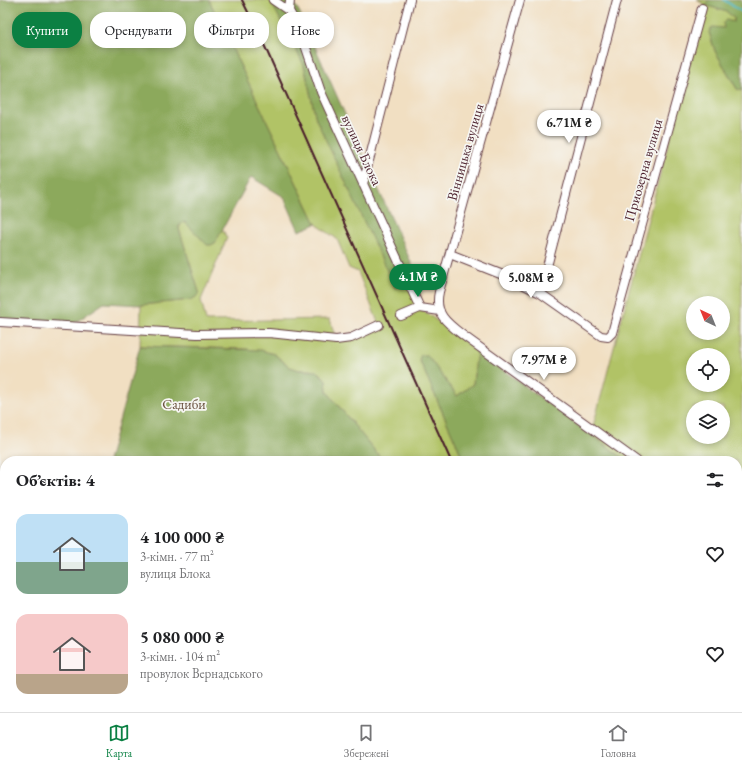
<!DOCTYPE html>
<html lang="uk">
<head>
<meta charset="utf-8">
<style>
  body { margin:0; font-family:"EB Garamond",serif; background:#f2f2f2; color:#202124; height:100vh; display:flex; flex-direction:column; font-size:15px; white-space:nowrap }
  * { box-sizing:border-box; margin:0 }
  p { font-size:13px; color:#757577 }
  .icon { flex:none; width:22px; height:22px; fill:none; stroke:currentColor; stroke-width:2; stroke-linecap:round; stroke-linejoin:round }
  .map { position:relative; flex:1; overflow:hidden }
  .side { position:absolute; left:0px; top:456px; width:742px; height:256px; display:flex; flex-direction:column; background:#fff; border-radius:16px 16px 0 0; box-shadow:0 2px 6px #0003 }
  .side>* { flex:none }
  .guide { position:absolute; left:12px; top:12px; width:400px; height:36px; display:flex; gap:8px }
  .needle { width:26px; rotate:317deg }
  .tools { position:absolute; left:686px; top:296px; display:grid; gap:8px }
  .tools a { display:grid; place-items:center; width:44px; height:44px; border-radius:50%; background:#fff; box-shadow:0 2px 6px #0003; font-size:20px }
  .price { position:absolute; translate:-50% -34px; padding:0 9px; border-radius:14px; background:#fff; color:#222; font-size:13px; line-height:26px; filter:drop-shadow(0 1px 2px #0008) }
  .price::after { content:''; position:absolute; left:50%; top:24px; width:12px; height:9px; margin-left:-6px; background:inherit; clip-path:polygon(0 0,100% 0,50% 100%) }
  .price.active { background:#0b8043; color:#fff }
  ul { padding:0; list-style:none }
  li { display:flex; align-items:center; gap:12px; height:100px; padding:0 16px }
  li span { display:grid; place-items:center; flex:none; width:112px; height:80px; border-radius:12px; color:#555 }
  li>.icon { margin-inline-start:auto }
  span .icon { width:48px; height:48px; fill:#fffc; stroke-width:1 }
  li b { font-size:17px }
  h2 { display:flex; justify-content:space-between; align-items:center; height:48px; padding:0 16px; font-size:17px }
  .pill { padding:0 14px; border-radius:16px; background:#fff; box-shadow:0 2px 6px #0003; font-size:14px; line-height:36px }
  .pill.active { background:#0b8043; color:#fff }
  .tabs { display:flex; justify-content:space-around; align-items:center; height:56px; border-top:1px solid #e0e0e0; background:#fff; font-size:11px; color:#757577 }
  .tabs a { display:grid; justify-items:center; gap:2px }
  .tabs .active { color:#0b8043 }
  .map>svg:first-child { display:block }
  .green { fill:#b1c366; stroke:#7e7148; fill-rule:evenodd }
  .forest { fill:#8ca95b; stroke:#6b6443 }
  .water { fill:#4cb9c6; stroke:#4b6c78 }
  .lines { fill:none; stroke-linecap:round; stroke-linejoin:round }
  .stream { stroke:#4cb9c6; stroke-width:2 }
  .minor-casing { stroke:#633c42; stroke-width:10 }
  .minor { stroke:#fff; stroke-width:8 }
  .rail { stroke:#4a1f2b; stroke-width:2 }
  .labels { text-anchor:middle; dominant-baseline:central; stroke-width:3.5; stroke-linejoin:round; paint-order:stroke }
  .street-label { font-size:14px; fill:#4a1f2b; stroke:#f6f6f2 }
  .park-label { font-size:14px; fill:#69503d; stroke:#f6f6f2 }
</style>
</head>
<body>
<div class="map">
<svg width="742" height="712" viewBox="0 0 742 712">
  <rect width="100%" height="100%" fill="#f6f6f2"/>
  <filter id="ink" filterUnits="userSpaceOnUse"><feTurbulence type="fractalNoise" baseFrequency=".025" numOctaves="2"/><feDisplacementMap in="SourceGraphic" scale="8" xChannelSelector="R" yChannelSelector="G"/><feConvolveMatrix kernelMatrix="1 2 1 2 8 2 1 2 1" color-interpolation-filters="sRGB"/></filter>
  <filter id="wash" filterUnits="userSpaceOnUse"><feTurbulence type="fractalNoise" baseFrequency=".012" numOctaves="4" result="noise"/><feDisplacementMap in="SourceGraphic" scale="16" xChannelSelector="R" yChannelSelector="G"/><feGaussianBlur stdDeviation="0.9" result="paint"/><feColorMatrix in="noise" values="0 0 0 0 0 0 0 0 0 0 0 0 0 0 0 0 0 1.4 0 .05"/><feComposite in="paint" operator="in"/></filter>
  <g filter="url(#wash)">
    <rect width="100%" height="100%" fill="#f1dfc2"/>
    <path class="green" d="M 209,0 L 270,0 L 304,65 L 316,119 L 407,281 L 420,308 L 477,351 L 473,384 L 457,396 L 427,355 L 419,359 L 464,461 L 383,461 L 332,398 L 327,391 L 326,380 L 321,374 L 311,370 L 299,370 L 290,367 L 274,354 L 247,349 L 140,346 L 141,305 L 190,300 L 199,292 L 179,229 L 181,223 L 184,222 L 215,243 L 222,228 L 227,238 L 201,300 L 206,321 L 330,319 L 336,340 L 379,325 L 358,272 L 349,268 L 337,239 L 316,224 Z
      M 697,0 L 709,0 L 705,5 L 727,12 L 734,17 L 734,22 L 724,28 L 709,32 L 715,51 L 737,89 L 742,91 L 742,473 L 737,475 L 737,461 L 627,461 L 591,434 L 705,5 ZM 693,303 L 723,303 L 723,333 L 693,333 ZM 693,355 L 723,355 L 723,385 L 693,385 ZM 693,407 L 723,407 L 723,437 L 693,437 Z
      M 737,562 L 742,576 L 742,648 L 737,630 Z
      M 739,681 L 742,691 L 742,712 L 707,712 L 709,707 L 737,707 L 737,683 Z
      M 543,707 L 588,707 L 593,712 L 545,712 Z"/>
    <path class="forest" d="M 0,0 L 209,0 L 316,224 L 299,231 L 284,197 L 251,177 L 215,243 L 211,245 L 207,245 L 186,223 L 184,222 L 179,226 L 179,229 L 199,292 L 196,297 L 190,300 L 141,305 L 104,303 L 70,326 L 0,322 Z
      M 270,0 L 292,0 L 299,11 L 418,278 L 395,288 L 316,119 L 304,65 Z
      M 709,0 L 742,0 L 742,91 L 737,89 L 715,51 L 709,32 L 712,27 L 724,28 L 723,23 L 726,20 L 734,22 L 734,18 L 727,12 L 705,5 Z
      M 140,346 L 260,350 L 274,354 L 290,367 L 299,370 L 317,371 L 326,380 L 327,391 L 332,398 L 383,461 L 108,461 Z
      M 477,351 L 627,461 L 464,461 L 419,359 L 421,355 L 427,355 L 457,396 L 473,384 Z
      M 0,491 L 5,491 L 5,707 L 543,707 L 545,712 L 0,712 Z
      M 737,630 L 742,648 L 742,691 L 739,682 L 737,683 Z
      M 588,707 L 709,707 L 707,712 L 593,712 Z"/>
    <path class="water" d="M 742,490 L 742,576 L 737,562 L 737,495 Z"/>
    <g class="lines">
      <path class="stream" d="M 724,0 L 742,12
        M 647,712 L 657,707"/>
    </g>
  </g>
  <g filter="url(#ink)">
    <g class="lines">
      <defs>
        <path id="minor" d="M 273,0 L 289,11
          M 290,0 L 289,11 L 300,30 L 321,92 L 420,308
          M 520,0 L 439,292 C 434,314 447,323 464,336 L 637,461
          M 363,184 L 410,0
          M 450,254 L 508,277 L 540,293 L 601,336 L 608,337 L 612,333 L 702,8
          M 540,293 L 617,0
          M 401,316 L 420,308 L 440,311
          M 0,322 L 197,334 L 269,333 L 336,340 L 351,338 L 379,325
          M 737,590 L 742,608"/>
      </defs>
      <use href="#minor" class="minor-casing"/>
      <use href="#minor" class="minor"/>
      <path class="rail" d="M 242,0 L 261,38 L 451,461
        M 558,707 L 560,712"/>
    </g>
  </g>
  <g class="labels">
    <g class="street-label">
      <text transform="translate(362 150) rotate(65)">вулиця Блока</text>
      <text transform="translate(465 152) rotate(-74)">Вінницька вулиця</text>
      <text transform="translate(643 170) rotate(-74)">Приозерна вулиця</text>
    </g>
    <g class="park-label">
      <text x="184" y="404">Садиби</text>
    </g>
  </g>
</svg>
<div class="tools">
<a><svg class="needle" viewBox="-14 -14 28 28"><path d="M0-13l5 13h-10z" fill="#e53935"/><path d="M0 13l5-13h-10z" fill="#757577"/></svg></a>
<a><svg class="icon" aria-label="locate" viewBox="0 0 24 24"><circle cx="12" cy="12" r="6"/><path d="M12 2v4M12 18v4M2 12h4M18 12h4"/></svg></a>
<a><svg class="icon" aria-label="layers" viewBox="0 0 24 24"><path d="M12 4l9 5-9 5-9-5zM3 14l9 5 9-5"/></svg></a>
</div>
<b class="price" style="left:569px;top:144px">6.71M ₴</b>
<b class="price active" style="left:418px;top:298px">4.1M ₴</b>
<b class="price" style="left:531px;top:299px">5.08M ₴</b>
<b class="price" style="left:544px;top:381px">7.97M ₴</b>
<div class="guide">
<a class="pill active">Купити</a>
<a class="pill">Орендувати</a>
<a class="pill">Фільтри</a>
<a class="pill">Нове</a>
</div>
<section class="side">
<h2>Об’єктів: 4<svg class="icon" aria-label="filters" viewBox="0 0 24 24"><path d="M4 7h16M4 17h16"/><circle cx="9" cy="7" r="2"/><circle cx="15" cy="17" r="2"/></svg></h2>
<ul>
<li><span style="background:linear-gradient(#bfe0f5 60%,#7fa58c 0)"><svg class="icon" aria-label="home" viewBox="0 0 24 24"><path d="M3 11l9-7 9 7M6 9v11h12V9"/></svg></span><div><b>4 100 000 ₴</b><p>3-кімн. · 77 m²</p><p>вулиця Блока</p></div><svg class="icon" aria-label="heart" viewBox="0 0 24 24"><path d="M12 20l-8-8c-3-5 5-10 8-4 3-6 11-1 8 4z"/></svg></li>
<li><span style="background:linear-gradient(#f6c9c9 75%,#b9a48a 0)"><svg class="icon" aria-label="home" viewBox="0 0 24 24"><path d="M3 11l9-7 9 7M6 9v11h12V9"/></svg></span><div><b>5 080 000 ₴</b><p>3-кімн. · 104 m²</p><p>провулок Вернадського</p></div><svg class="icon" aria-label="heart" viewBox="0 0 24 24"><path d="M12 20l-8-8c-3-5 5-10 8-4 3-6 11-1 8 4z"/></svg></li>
</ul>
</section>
</div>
<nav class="tabs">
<a class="active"><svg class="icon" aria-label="map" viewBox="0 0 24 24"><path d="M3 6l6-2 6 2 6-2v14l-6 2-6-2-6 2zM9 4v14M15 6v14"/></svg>Карта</a>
<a><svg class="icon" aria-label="saved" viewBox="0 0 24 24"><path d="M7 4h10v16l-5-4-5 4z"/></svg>Збережені</a>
<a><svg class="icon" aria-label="home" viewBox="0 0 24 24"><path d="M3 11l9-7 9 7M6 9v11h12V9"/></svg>Головна</a>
</nav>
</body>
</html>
